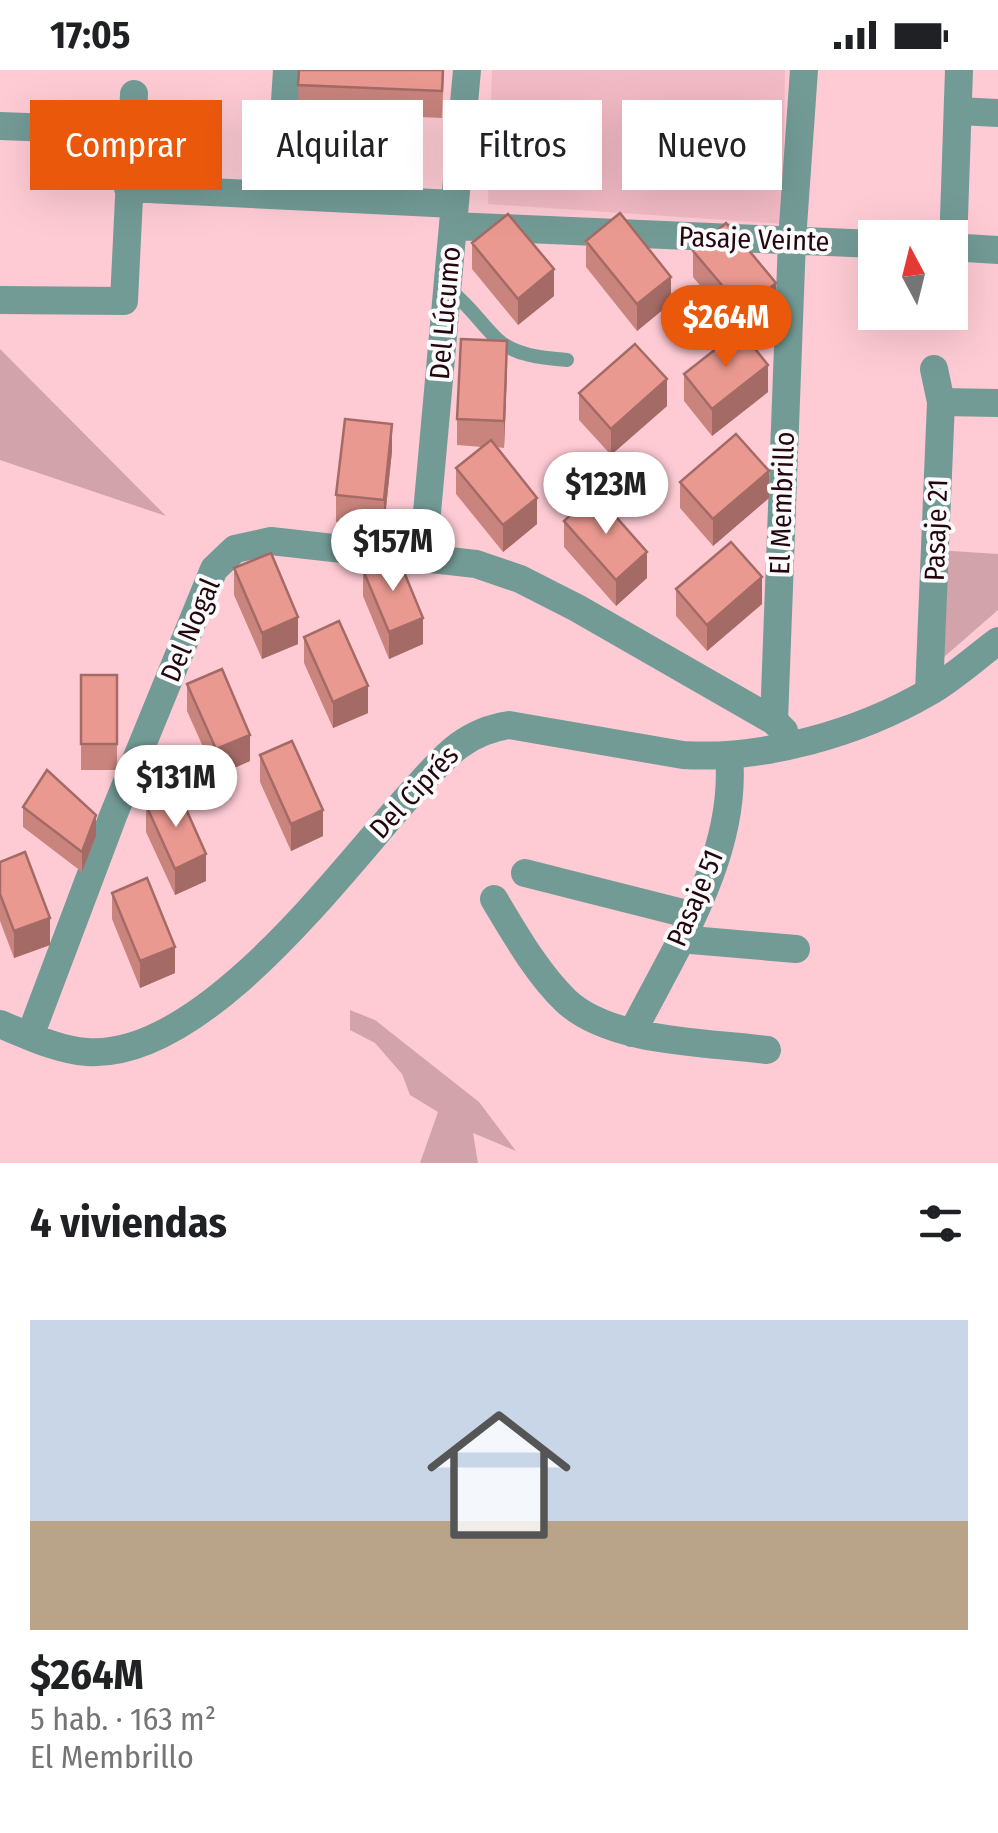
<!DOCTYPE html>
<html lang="es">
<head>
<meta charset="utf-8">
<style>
  body { margin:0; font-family:"Fira Sans Condensed",sans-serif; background:#f6f6f6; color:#202124; height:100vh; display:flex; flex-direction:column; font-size:38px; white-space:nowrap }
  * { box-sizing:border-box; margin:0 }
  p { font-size:32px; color:#757577 }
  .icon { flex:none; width:55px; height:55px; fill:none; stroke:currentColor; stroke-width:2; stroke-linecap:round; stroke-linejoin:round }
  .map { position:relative; height:1093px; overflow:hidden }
  .side { display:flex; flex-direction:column; background:#fff; flex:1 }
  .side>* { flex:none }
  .banner { position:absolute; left:30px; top:30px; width:940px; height:90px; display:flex; gap:20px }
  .needle { width:65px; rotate:353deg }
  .tools { position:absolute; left:858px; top:150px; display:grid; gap:20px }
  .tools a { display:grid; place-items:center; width:110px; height:110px; border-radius:0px; background:#fff; box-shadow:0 10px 40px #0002; font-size:50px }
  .price { position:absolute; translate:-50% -85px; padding:0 22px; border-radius:35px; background:#fff; color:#222; font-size:32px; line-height:65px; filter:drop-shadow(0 2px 5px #0008) }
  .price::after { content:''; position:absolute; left:50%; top:60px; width:30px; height:22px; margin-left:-15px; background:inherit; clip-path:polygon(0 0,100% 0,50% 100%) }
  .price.on { background:#ea580c; color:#fff }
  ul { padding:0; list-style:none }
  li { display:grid; align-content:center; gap:20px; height:530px; padding:0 30px }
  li+li { border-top:2px solid #e0e0e0 }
  li span { display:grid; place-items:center; height:310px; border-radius:0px; color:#555 }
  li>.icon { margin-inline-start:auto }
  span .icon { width:180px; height:180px; fill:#fffc; stroke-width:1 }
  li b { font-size:42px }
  h2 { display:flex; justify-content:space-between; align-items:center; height:120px; padding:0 30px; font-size:42px }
  .tag { padding:0 35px; border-radius:0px; background:#fff; box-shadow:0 10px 40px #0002; font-size:35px; line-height:90px }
  .tag.on { background:#ea580c; color:#fff }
  .status { display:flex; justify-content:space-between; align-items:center; height:70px; padding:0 50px; background:#fff; direction:ltr }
  .status svg { height:28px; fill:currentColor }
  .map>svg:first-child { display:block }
  .built { fill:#f2bac5 }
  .green { fill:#d3a3ac }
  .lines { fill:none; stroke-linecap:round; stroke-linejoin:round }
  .lane { stroke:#739b96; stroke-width:14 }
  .street { stroke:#739b96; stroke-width:28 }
  .wall { fill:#c9847d }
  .shaded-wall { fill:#a46b66 }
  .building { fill:#ea9991; stroke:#a46b66; stroke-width:2.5 }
  .labels { text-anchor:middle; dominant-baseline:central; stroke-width:8; stroke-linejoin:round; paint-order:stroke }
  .street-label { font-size:28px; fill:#23060e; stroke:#fbfbfb }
</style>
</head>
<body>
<div class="status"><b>17:05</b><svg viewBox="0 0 49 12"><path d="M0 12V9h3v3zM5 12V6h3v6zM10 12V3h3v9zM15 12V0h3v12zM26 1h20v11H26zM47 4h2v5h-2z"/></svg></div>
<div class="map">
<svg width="998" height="1093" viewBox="0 0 998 1093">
  <rect width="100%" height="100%" fill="#fecbd4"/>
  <path class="built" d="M 492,0 L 785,0 L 783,154 L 488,134 Z"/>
  <path class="green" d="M 0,279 L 166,446 L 0,390 Z
    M 937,480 L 998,484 L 998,540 L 936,594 Z
    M 350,940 L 375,950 L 479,1032 L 516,1081 L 473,1063 L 478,1093 L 420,1093 L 438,1042 L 410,1025 L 402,1004 L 375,973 L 350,960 Z"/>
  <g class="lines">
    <path class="lane" d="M 447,218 C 468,233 480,253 498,270 C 516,286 544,288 567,290"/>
    <path class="street" d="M 959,41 L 998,43
      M 0,56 L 130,61
      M 128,118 L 454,134
      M 279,125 L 287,0
      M 453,156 L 875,174
      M 950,177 L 998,180
      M 953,177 L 959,0
      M 0,230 L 124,231 L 134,24
      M 941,332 L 998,333
      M 423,487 L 467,0
      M 929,622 L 941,332 L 934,299
      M 784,661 L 774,651 L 792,170 L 804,0
      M 525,803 L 691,845
      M 494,829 C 515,864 537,903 566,931 C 611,973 707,972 767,980
      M 679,869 L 796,879
      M 0,954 C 27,965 57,980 87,982 C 202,990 337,806 407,728 C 439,694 460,662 509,655 L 683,685 C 764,690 859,663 929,622 C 953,608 975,588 998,571
      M 632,963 C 675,878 738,785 729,686
      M 30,966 L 113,746 L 214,499 L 235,479 L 271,471 L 476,494 L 520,509 L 577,538 L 774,651"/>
  </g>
  <path class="wall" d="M 299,0 L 444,0 L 442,48 L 298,41 Z
    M 586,171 L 671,233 L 637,261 L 586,197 Z
    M 472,173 L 554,226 L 518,255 L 472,199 Z
    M 693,181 L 776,240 L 744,265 L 768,322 L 712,366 L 684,331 L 684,304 L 738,262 L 693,207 Z
    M 507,298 L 504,378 L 496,377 L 537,454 L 503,482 L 456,424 L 456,398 L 482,377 L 457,375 L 457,349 Z
    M 579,323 L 667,336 L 611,385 L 579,350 Z
    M 392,381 L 384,457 L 336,452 L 336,425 Z
    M 680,412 L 769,428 L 713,476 L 680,438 Z
    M 564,451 L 647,508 L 616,536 L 564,477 Z
    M 234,498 L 298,574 L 262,589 L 234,525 Z
    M 363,500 L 423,574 L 389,589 L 363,526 Z
    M 676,519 L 762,534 L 707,581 L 676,546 Z
    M 304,567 L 368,643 L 333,658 L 304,593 Z
    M 81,605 L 117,605 L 117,700 L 81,700 Z
    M 187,614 L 250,691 L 216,706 L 187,641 Z
    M 260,685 L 323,766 L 291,781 L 260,712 Z
    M 146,735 L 206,811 L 175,825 L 146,762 Z
    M 23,737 L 96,766 L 82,802 L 23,757 Z
    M 0,792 L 50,875 L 14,888 L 0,851 Z
    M 112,823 L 175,903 L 140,918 L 112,849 Z"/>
  <path class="shaded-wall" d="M 554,199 L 554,226 L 518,255 L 518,229 Z
    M 671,207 L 671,233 L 637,261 L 637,234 Z
    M 776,213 L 776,240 L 743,267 L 743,240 Z
    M 507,271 L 507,298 L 504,378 L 504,351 Z
    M 768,295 L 768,322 L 712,366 L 712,339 Z
    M 667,309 L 667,336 L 611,385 L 611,359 Z
    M 392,354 L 392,381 L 384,457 L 384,430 Z
    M 769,401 L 769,428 L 713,476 L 713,449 Z
    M 537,428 L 537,454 L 503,482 L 503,455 Z
    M 647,482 L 647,508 L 616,536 L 616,510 Z
    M 762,507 L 762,534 L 707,581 L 707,555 Z
    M 298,547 L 298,574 L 262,589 L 262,563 Z
    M 423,548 L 423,574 L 389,589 L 389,562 Z
    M 368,616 L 368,643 L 333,658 L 333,632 Z
    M 250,665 L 250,691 L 216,706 L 216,679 Z
    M 323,740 L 323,766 L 291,781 L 291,754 Z
    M 96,745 L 96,766 L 82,802 L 82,782 Z
    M 206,784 L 206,811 L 175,825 L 175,799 Z
    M 50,848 L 50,875 L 14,888 L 14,861 Z
    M 175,877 L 175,903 L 140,918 L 140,891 Z"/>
  <path class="building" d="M 299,0 L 443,0 L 442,21 L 298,15 Z
    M 620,143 L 671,207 L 637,234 L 586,171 Z
    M 508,144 L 554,199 L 518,229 L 472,173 Z
    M 726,153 L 776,213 L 743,240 L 693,181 Z
    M 740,260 L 768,295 L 712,339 L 684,304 Z
    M 461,269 L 507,271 L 504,351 L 457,349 Z
    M 635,274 L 667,309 L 611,359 L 579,323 Z
    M 345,349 L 392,354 L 384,430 L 336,425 Z
    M 736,364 L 769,401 L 713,449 L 680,412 Z
    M 491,370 L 537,428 L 503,455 L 456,398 Z
    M 595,423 L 647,482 L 616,510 L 564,451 Z
    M 731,472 L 762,507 L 707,555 L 676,519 Z
    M 271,483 L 298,547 L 262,563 L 234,498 Z
    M 397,485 L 423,548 L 389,562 L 363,500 Z
    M 339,551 L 368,616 L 333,632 L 304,567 Z
    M 222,599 L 250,665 L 216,679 L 187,614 Z
    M 81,605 L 117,605 L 117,674 L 81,674 Z
    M 292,671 L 323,740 L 291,754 L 260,685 Z
    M 47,700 L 96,745 L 82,782 L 23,737 Z
    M 178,721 L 206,784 L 175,799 L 146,735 Z
    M 25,782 L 50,848 L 14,861 L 0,824 L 0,792 Z
    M 147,808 L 175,877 L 140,891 L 112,823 Z"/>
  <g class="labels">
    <g class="street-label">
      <text transform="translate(754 169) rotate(2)">Pasaje Veinte</text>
      <text transform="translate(445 243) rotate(-85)">Del Lúcumo</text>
      <text transform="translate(782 433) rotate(-88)">El Membrillo</text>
      <text transform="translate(936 460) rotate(-88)">Pasaje 21</text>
      <text transform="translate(190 560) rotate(-67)">Del Nogal</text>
      <text transform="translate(414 722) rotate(-47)">Del Ciprés</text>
      <text transform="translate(695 828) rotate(-67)">Pasaje 51</text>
    </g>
  </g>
</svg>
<div class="tools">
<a><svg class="needle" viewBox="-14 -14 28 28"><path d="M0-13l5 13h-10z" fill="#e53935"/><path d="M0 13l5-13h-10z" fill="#757577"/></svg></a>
</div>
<b class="price on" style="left:726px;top:300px">$264M</b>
<b class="price" style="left:606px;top:467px">$123M</b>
<b class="price" style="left:393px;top:524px">$157M</b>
<b class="price" style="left:176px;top:760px">$131M</b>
<div class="banner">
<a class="tag on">Comprar</a>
<a class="tag">Alquilar</a>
<a class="tag">Filtros</a>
<a class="tag">Nuevo</a>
</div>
</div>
<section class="side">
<h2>4 viviendas<svg class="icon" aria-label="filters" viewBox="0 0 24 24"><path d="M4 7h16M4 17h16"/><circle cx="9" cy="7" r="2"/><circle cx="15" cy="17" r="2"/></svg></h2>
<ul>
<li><span style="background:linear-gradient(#c9d6e8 65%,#b9a48a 0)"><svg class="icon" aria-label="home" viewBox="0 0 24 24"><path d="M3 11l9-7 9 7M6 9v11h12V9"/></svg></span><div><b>$264M</b><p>5 hab. · 163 m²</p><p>El Membrillo</p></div></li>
</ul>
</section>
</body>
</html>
